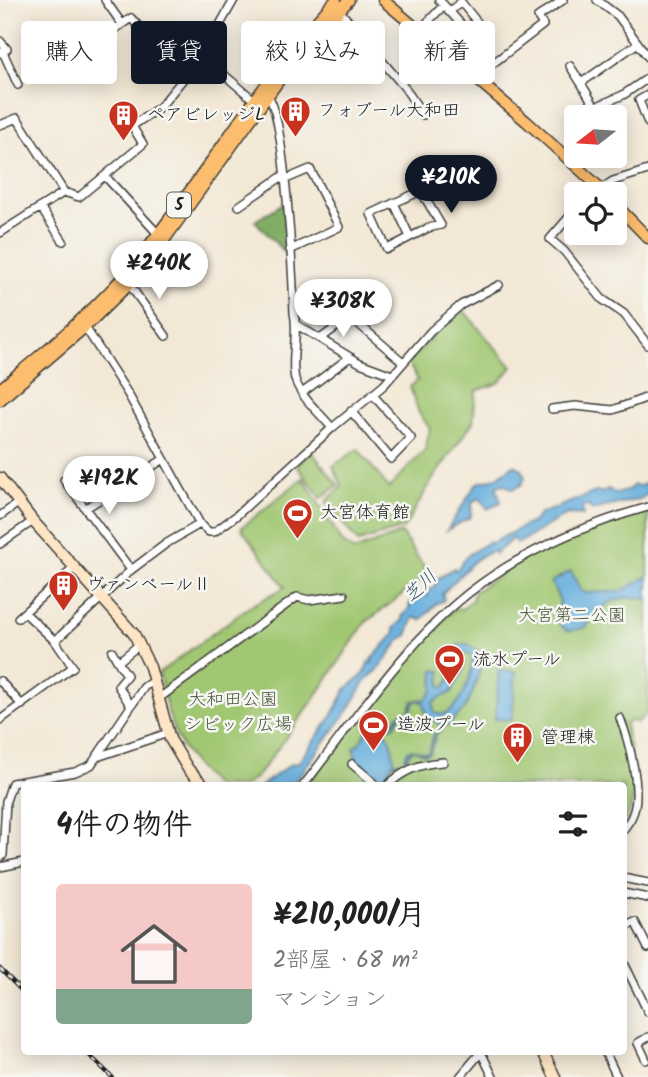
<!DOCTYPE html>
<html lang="ja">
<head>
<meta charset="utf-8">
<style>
  body { margin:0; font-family:Kalam,"Klee One",sans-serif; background:#f2f2f2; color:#222; height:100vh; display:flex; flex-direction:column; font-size:26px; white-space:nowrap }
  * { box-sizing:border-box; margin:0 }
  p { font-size:23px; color:#767676 }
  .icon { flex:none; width:38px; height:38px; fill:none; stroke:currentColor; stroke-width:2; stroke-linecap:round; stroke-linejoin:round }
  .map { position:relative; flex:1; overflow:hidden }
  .sheet { position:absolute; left:21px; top:782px; width:606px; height:273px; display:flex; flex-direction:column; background:#fff; border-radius:7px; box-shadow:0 4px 18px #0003 }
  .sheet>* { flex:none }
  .banner { position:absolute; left:21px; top:21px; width:607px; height:63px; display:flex; gap:14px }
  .needle { width:46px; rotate:253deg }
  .buttons { position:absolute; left:564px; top:105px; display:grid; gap:14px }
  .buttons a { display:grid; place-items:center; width:63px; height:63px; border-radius:7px; background:#fff; box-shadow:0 4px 18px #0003; font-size:35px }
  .price { position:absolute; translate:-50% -60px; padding:0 16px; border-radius:24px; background:#fff; color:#222; font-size:23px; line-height:46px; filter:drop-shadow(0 2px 4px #0008) }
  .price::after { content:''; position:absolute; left:50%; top:42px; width:21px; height:16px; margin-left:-10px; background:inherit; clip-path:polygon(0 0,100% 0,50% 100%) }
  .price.on { background:#111827; color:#fff }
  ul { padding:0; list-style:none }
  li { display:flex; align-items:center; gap:21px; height:175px; padding:0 35px }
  li span { display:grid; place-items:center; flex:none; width:196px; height:140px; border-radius:7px; color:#555 }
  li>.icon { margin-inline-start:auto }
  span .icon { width:84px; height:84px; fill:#fffc; stroke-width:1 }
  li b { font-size:30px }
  h2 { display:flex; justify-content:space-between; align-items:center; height:84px; padding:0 35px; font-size:30px }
  .tag { padding:0 24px; border-radius:7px; background:#fff; box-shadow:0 4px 18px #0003; font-size:24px; line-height:63px }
  .tag.on { background:#111827; color:#fff }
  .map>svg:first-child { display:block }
  .green { fill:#a1c772; stroke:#5e7247; stroke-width:2 }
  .forest { fill:#80ac64; stroke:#4e6440; stroke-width:2 }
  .water { fill:#66aedd; stroke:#41657c; stroke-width:2; fill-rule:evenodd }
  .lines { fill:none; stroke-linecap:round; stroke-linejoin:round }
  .street-casing { stroke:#3c3b38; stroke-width:10 }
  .secondary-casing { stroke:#3c3b38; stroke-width:13 }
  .primary-casing { stroke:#3c3b38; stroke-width:13 }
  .street { stroke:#fff; stroke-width:7 }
  .secondary { stroke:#fee5c5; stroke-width:10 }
  .primary { stroke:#fcbd6e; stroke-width:10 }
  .rail-casing { stroke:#1c1c1c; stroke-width:4.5 }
  .rail { stroke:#f6f6f2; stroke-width:2; stroke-dasharray:5; stroke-linecap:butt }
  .labels { text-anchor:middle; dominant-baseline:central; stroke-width:5; stroke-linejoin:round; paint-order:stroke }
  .shield { fill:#f6f6f2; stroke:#5d5d5c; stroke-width:2 }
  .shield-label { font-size:16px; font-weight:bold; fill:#1c1c1c }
  .poi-label { font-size:18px; fill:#1c1c1c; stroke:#f6f6f2; text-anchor:start }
  .park-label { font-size:18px; fill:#4b583a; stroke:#f6f6f2 }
  .water-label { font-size:19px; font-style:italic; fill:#3a5669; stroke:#f6f6f2 }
</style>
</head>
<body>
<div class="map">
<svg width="648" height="1077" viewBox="0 0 648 1077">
  <rect width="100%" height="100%" fill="#f6f6f2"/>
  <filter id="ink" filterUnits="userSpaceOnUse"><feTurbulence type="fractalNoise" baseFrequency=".0143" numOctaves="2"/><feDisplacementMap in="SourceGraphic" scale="14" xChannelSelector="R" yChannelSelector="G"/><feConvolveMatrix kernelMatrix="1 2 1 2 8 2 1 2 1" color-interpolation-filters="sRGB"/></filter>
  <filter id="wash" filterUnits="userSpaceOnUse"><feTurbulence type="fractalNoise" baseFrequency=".00686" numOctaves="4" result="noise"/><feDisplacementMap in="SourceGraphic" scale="28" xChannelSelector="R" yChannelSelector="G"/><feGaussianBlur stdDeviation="1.57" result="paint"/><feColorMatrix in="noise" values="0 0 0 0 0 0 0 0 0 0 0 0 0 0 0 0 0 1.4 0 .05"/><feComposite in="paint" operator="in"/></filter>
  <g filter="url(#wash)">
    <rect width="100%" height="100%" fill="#f3e8d5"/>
    <path class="green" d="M 463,310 L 512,367 L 499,383 L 476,391 L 473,422 L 434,477 L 404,528 L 358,542 L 326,502 L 342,486 L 333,466 L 358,449 L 389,488 L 425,450 L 430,429 L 419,413 L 410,387 L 418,380 L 408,363 L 435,333 Z
      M 312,452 L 338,485 L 321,498 L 297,466 Z
      M 303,478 L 343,543 L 354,551 L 401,533 L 429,574 L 365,623 L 312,702 L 258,775 L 244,786 L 215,786 C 176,751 169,723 159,673 L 249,607 L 285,587 L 241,528 Z
      M 648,510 L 648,712 L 637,723 L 632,720 L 625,725 C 631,757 642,797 623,825 L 623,786 L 306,786 L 412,650 L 456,608 L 462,609 L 472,600 L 474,592 L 530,554 L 569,536 Z"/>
    <path class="forest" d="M 284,203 L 289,252 L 286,254 L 255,221 Z"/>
    <path class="water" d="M 514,465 L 522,469 L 525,478 L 521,485 L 513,489 L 503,484 L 496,487 L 501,502 L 488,509 L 480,498 L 472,502 L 471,517 L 447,530 L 477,483 L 496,478 Z
      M 648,482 L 648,494 L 640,499 L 593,510 L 588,506 L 582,507 L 583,515 L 567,514 L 517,544 L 513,538 L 495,554 L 494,551 L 482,555 L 472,563 L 442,594 L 444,598 L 443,601 L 437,603 L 421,620 L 414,617 L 407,635 L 400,640 L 378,670 L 367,679 L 348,711 L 291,786 L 261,786 L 291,764 L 298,763 L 332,716 L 346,689 L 362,676 L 369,662 L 372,663 L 372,659 L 395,633 L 394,628 L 403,620 L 402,617 L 410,607 L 409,604 L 424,596 L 428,596 L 427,593 L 435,586 L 437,579 L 454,568 L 455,570 L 458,569 L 465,557 L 488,542 L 490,544 L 534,521 L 540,514 L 598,491 L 601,493 L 608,489 L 616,494 L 628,490 L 634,485 L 641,486 Z
      M 571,571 L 581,591 L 586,593 L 622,591 L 648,576 L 648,599 C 614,593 604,604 584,628 L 569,631 C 553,624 557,614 560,601 L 551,582 Z
      M 467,644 L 477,650 L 482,663 L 473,692 L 464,710 L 436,735 L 430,753 L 425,755 L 415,750 L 411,751 L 404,763 L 392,764 L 382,783 C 373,776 366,767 356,761 L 354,748 C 362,743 368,728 374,719 L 383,726 L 392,726 L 398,715 L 409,711 L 413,701 L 426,699 L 433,691 L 434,670 L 441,671 L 440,687 L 445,687 L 450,678 L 447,663 L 449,652 L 458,645 ZM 466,653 L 471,656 C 477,672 454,726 434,712 L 433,703 L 437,699 L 451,693 L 463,672 L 464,664 L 459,664 L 458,669 L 456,658 L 460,654 ZM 418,700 L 424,703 C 424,717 431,720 441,725 L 433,736 L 429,752 L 425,753 L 411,749 L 407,752 L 404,761 L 394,763 L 392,743 L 384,728 L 395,726 L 399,717 L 410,713 L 414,703 Z
      M 499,670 L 516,672 L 512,720 L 495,719 Z"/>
  </g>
  <g filter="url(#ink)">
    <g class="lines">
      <defs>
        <path id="street" d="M 105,0 L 122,24
          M 597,0 L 618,16 L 648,57
          M 444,5 L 466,30 L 477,22 L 461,2 L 449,12
          M 339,10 L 405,88 L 423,115
          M 419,31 L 444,5 L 439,0
          M 0,41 L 7,49 L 1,53
          M 638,43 L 581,83 L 595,107 L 623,95 L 648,78
          M 3,52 L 18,85
          M 202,56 L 254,100 L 259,100
          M 570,66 L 581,83
          M 474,78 L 543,25 L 538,17 L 563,0
          M 45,79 L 131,18 L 185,77
          M 648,95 L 639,100 L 648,123
          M 268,96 C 285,115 293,279 294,313 C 299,335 290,358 295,379 C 300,397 321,414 332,428
          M 0,125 L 17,118 L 64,192 L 79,197 L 143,144 L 132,126 L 160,107 L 202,56 L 234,0
          M 105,176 L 159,235
          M 284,180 L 310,169 L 339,227 L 290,250
          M 601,189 L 613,181 L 648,170
          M 589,194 L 597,184
          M 394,203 L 421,191 L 441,225 L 428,228 L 387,249 L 371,214 L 394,203 L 410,237
          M 239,206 L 284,175
          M 40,207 L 63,241
          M 576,209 L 550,239 L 564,251 L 602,299 L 624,314 L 648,345
          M 0,233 L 64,192
          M 129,284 L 166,336
          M 294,313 L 337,297 L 348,315 L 403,362
          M 297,325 L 360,363 L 392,375
          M 85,327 L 128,394 L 200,524 L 209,532 L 214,532 L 236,516 L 332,428 L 384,385 L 431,331 L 461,305 L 499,285
          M 320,339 L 350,317
          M 302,393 L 350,357
          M 552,409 L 575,406 L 613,410 L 648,397
          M 351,411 L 391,459 L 411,438 L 372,394
          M 64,480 L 131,570
          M 86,508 L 164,459
          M 0,516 L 18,503
          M 0,544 L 33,521
          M 25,613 L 55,641
          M 18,618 L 75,567
          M 112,651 L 118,662
          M 0,681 L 22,705
          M 158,699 L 297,597 L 309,600 L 344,595
          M 131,706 L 118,686 L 127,675 L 118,662 L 140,644
          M 620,718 C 629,741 643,793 632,816 C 630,821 626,826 623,830
          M 0,720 L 73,667 L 55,641 L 131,570 L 167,543 L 200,524
          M 97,757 L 168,733
          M 352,764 L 378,786
          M 303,786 C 353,722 407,641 470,592 C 523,551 584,525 648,507
          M 387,786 C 403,770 421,763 443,762
          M 0,858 L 3,855 L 6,801 L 12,783 L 75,772 L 91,765 L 144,687 L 154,680
          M 0,867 L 24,862
          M 623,878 L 648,883
          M 623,893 L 648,898
          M 623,928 L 635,922 L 648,948
          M 623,961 L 648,1012
          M 605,1052 L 617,1077
          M 646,1060 L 638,1043 L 648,1037
          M 460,1077 L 481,1052 L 493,1077"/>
        <path id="secondary" d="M 0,478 L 33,521 L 134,634 L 150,667 L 170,739 L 188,769 L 204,786
          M 543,1052 L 555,1077"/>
        <path id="primary" d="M 383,0 L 526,121 L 607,194
          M 614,203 L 648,238
          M 0,389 C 49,348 99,308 139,258 C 208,174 261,79 336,0
          M 0,400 L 85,327 L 129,284 L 165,239 L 285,72 L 349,0"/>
      </defs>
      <use href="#street" class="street-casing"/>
      <use href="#secondary" class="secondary-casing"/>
      <use href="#primary" class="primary-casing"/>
      <use href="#street" class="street"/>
      <use href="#secondary" class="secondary"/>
      <use href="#primary" class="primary"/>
      <defs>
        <path id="rail" d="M 0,969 L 24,993
          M 86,1052 L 112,1077"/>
      </defs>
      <use href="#rail" class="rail-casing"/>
      <use href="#rail" class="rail"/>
    </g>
  </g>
  <defs>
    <symbol id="building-pin" viewBox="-11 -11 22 30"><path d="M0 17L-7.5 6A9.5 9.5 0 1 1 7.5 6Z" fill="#c8321e" stroke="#f6f6f2"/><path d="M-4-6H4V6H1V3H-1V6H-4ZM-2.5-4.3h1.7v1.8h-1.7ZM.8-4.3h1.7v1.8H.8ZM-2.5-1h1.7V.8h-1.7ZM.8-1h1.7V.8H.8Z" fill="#fff"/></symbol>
    <symbol id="stadium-pin" viewBox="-11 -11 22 30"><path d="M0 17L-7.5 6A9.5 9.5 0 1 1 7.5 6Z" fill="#c8321e" stroke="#f6f6f2"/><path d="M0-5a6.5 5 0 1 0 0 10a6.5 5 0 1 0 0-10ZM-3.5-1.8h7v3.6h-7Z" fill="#fff"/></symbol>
  </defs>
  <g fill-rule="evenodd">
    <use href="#building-pin" x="278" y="94" width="35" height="47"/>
    <use href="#building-pin" x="106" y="98" width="35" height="47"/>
    <use href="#stadium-pin" x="280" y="496" width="35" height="47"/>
    <use href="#building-pin" x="46" y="568" width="35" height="47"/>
    <use href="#stadium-pin" x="432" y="642" width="35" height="47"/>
    <use href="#stadium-pin" x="356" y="708" width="35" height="47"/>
    <use href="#building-pin" x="500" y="720" width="35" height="47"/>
  </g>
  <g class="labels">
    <rect class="shield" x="167" y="192.5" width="24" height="25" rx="5"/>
    <g class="shield-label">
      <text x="179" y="205">5</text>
    </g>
    <g class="poi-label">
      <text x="318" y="111">フォブール大和田</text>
      <text x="147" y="115">ペアビレッジL</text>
      <text x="320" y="513">大宮体育館</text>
      <text x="86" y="585">ヴァンベールⅡ</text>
      <text x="473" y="660">流水プール</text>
      <text x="397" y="725">造波プール</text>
      <text x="541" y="738">管理棟</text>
    </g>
    <g class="park-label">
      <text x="572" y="616">大宮第二公園</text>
      <text x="233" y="700">大和田公園</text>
      <text x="238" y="725">シビック広場</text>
    </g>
    <g class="water-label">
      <text transform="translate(421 587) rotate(-45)">芝川</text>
    </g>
  </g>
</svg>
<div class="buttons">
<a><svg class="needle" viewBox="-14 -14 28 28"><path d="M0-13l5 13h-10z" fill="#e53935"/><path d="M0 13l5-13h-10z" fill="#767676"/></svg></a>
<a><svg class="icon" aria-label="locate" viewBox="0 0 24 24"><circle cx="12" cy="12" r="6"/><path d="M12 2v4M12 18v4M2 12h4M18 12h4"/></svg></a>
</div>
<b class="price on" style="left:451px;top:215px">¥210K</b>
<b class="price" style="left:159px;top:301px">¥240K</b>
<b class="price" style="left:343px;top:339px">¥308K</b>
<b class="price" style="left:109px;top:516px">¥192K</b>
<div class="banner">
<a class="tag">購入</a>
<a class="tag on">賃貸</a>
<a class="tag">絞り込み</a>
<a class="tag">新着</a>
</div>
<section class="sheet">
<h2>4件の物件<svg class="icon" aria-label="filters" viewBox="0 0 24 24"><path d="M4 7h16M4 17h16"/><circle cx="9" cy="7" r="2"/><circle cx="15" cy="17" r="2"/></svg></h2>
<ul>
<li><span style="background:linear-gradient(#f6c9c9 75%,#7fa58c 0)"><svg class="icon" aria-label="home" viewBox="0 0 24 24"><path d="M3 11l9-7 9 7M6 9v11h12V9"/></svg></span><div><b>¥210,000/月</b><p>2部屋 · 68 m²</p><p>マンション</p></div></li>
</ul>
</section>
</div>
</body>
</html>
